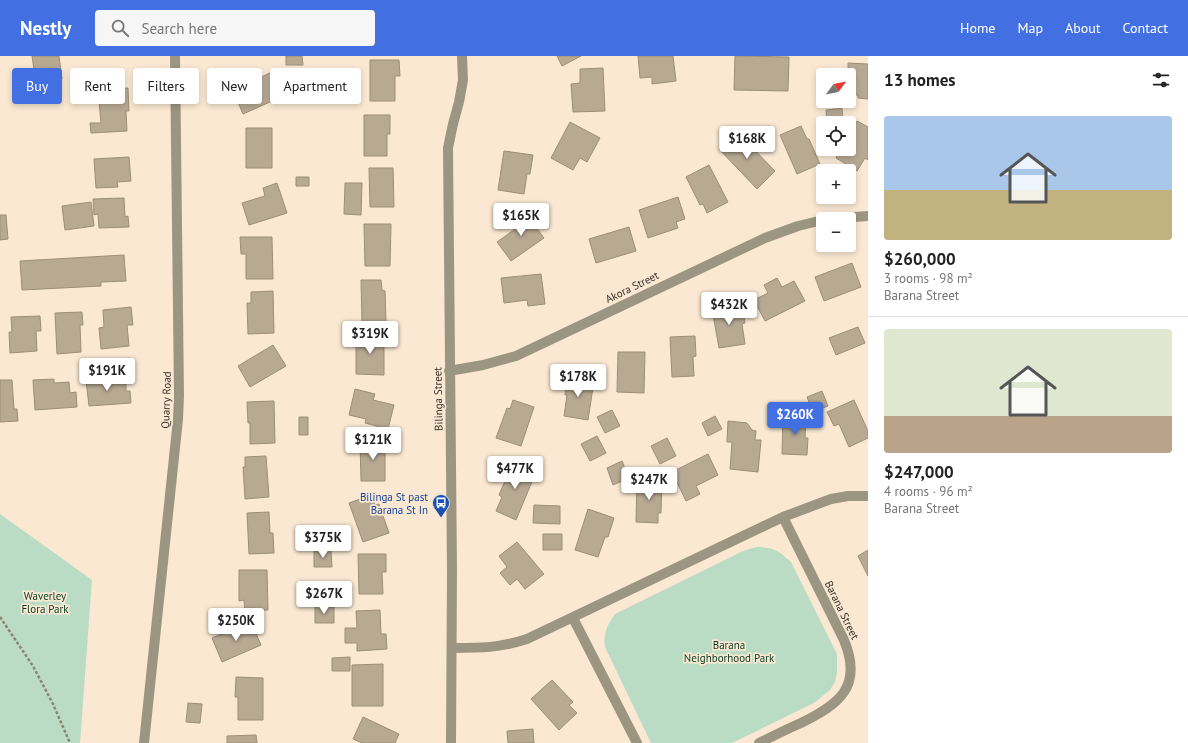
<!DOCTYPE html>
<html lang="en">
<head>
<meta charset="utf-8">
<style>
  body { margin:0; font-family:"PT Sans",sans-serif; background:#f6f6f6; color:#222; height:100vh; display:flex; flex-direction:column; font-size:15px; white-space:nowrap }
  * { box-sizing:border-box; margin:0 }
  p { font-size:13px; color:#767676 }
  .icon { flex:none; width:22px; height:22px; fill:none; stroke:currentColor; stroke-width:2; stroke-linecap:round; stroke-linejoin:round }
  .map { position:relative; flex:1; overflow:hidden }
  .sheet { display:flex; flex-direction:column; background:#fff; width:320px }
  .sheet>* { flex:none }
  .hud { position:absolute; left:12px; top:12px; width:380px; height:36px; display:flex; gap:8px }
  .needle { width:26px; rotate:58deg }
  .tools { position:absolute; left:816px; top:12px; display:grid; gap:8px }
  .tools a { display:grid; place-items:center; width:40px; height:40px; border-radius:4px; background:#fff; box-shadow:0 2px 6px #0003; font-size:20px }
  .price { position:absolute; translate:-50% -34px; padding:0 9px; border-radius:4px; background:#fff; color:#222; font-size:13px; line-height:26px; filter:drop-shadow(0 1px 2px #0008) }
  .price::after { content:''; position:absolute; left:50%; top:24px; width:12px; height:9px; margin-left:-6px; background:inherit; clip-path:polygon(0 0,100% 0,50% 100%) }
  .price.active { background:#4270e2; color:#fff }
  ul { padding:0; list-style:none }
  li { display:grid; align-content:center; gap:8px; height:212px; padding:0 16px }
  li+li { border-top:1px solid #e0e0e0 }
  li span { display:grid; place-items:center; height:124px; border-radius:4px; color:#555 }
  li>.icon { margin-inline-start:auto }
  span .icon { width:72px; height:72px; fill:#fffc; stroke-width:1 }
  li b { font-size:17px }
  h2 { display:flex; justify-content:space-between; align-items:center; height:48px; padding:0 16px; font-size:17px }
  .chip { padding:0 14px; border-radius:4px; background:#fff; box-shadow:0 2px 6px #0003; font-size:14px; line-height:36px }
  .chip.active { background:#4270e2; color:#fff }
  header { display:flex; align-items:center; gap:24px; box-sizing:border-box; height:56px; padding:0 20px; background:#4270e2; color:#fff }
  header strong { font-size:19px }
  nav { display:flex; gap:22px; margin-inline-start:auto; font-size:14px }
  .search { width:280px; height:36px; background:#f6f6f6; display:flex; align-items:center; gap:10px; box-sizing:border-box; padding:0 14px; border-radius:4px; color:#767676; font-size:15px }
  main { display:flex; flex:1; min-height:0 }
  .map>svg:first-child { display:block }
  .green { fill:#badbc4 }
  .building { fill:#b8a993; stroke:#9c8e78 }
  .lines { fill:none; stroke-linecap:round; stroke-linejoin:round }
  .path { stroke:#8f8374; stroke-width:2.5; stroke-dasharray:3 2; stroke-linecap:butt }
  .minor { stroke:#9c9581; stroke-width:10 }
  .labels { text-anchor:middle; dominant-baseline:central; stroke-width:3.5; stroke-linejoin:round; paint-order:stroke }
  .street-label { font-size:11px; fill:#362f27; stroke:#fae8d2 }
  .transit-label { font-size:11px; fill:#164399; stroke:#fae8d2; text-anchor:end }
  .park-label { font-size:11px; fill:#043d20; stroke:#fae8d2 }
</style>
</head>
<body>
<header>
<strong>Nestly</strong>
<div class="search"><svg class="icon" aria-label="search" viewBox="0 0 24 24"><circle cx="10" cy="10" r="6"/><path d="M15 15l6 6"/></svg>Search here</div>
<nav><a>Home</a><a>Map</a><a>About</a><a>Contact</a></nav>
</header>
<main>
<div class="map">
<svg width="868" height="687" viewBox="0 0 868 687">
  <rect width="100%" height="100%" fill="#fae8d2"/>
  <path class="green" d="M 0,458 L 92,524 L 80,687 L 0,687 Z
    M 756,491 C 773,491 778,494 791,506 L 837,598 L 837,616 L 835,626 L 830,634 L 814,647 L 732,687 L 651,687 L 605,591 C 603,577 607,570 615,558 L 743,495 Z"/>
  <path class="building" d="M 32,0 L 59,0 L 62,23 L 36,27 Z
    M 286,0 L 302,0 L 303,9 L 286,9 Z
    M 557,0 L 581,0 L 562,10 Z
    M 638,0 L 673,0 L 676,25 L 652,28 L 652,21 L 640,22 Z
    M 735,0 L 789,1 L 788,35 L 734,34 Z
    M 370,4 L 399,4 L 400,20 L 395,20 L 395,45 L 370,45 Z
    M 848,7 L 868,8 L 868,43 L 858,42 L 858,39 L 849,39 L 849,19 L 837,19 L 837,13 L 848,13 Z
    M 603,12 L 605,55 L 573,56 L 571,28 L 580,27 L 580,13 Z
    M 270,17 L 281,41 L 243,58 L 233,34 Z
    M 128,32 L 129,55 L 126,55 L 127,75 L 91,77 L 90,67 L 101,67 L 98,34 Z
    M 842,52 L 843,67 L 827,67 L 826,54 Z
    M 364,59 L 390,59 L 390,78 L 387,78 L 387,100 L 364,100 Z
    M 857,65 L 868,71 L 868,104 L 865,102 L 857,115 L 836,102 L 841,93 L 849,93 L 849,80 Z
    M 570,66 L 600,82 L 587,106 L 580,102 L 573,114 L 551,102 Z
    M 801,70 L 807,83 L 809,83 L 820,108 L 797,118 L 780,79 Z
    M 246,72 L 272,72 L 272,112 L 246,112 Z
    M 737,76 L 775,115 L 757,133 L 719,93 Z
    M 504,95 L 533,99 L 530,118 L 527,118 L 524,138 L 498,134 Z
    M 129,101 L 131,125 L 117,126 L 118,131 L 96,132 L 94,103 Z
    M 709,109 L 728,146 L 707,157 L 703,148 L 700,149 L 686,121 Z
    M 369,112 L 393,112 L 394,151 L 370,151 Z
    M 296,121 L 309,121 L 309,130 L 296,130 Z
    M 277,127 L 287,157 L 249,169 L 242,147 L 265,140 L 263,132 Z
    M 345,127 L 362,127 L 361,159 L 344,158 Z
    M 678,141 L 685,163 L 676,166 L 678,172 L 648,182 L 639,154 Z
    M 124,142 L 125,161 L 128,160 L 129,171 L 99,172 L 98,158 L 94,159 L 93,143 Z
    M 91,146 L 94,170 L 65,174 L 62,150 Z
    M 524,155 L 544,182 L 511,205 L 497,186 L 518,171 L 513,164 Z
    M 0,159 L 6,159 L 8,183 L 0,184 Z
    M 364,168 L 391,168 L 390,210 L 365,210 Z
    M 629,171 L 636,195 L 596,207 L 589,183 Z
    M 240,181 L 272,181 L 273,223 L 246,223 L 246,198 L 241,198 Z
    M 124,199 L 126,225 L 101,226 L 101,230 L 22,234 L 20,205 Z
    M 852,207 L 861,231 L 824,245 L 815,221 Z
    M 541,218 L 545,248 L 528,250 L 527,244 L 504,247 L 501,222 Z
    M 777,222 L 782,231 L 794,225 L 805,245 L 765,265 L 754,244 L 768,237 L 764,229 Z
    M 361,224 L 381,224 L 382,234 L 385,235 L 386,266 L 362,266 Z
    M 273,235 L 274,277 L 248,278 L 247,247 L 251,247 L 251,236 Z
    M 742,248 L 745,267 L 742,268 L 745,288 L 719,292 L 712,253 Z
    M 131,251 L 133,269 L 127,269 L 129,290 L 101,293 L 99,272 L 104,271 L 103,254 Z
    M 82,256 L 83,269 L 80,269 L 81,296 L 57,298 L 55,257 Z
    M 40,260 L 41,275 L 36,275 L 37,295 L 10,297 L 9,276 L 12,276 L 11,261 Z
    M 858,271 L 865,287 L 836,299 L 829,282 Z
    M 356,279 L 378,279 L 379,288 L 384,288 L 384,319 L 356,318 Z
    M 695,280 L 696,300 L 693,301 L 694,320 L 672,321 L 670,281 Z
    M 273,289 L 286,310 L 250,331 L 238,310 Z
    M 618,296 L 645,296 L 644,337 L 617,336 Z
    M 567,321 L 594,325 L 588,364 L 564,360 L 567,339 L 565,339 Z
    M 111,322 L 112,325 L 126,324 L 126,335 L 130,335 L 131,347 L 89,350 L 86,324 Z
    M 54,323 L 54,327 L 69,326 L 70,337 L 76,336 L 77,351 L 35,354 L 33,324 Z
    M 0,324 L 12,324 L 14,353 L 17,353 L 18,365 L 0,366 Z
    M 355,333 L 375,338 L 373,344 L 394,349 L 388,373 L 365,367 L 366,363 L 349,359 Z
    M 822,335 L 828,350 L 813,356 L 807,341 Z
    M 513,344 L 534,351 L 521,390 L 496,382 L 507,352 L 510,353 Z
    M 854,344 L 868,375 L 868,382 L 849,391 L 839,368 L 834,370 L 827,356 Z
    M 274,345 L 275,387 L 250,388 L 250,367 L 248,367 L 247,346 Z
    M 612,354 L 620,370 L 605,377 L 597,361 Z
    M 715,360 L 722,373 L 708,380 L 702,367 Z
    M 783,360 L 806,360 L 805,382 L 808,382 L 807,399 L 782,398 Z
    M 299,361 L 308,361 L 308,379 L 299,379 Z
    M 728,365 L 747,367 L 752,374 L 756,375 L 755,384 L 761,384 L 758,416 L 730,413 L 732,386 L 727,386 Z
    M 597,380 L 606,397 L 590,405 L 581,388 Z
    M 667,382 L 676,400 L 660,408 L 651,390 Z
    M 360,386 L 385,386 L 385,425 L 361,425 Z
    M 708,398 L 718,419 L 696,430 L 700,438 L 686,445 L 672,416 Z
    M 266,400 L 269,441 L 245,443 L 243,411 L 245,411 L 245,401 Z
    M 622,405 L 629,422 L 613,429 L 607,412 Z
    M 513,406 L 536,416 L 516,464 L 496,455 L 502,441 L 499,439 Z
    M 637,424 L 662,424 L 661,457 L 658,457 L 658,467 L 636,466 Z
    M 371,439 L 375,449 L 379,448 L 389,477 L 363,486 L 349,447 Z
    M 534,449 L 560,450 L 560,468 L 533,467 Z
    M 588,453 L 614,462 L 608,481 L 605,481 L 598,501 L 575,494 Z
    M 269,456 L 270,477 L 273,477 L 274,497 L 249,498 L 247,457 Z
    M 543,478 L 562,478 L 562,494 L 543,494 Z
    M 517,486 L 544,518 L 525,533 L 517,523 L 510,529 L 500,517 L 507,511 L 499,500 Z
    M 331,494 L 332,511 L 314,511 L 314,495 Z
    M 868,494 L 868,520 L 858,500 Z
    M 358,498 L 386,498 L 386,516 L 382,516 L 383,538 L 359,538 Z
    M 239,514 L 267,514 L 268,554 L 245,555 L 244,544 L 239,545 Z
    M 315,550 L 334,551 L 334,567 L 315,567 Z
    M 380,554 L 381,578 L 386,578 L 387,593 L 357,595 L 357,587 L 345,587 L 345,572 L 357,572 L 356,555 Z
    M 251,566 L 261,589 L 222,606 L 212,582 Z
    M 350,601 L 350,615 L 332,615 L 332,602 Z
    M 383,608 L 383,650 L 352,650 L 352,609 Z
    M 236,621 L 263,622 L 263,664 L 238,664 L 238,641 L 235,641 Z
    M 552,624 L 573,646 L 569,649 L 577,657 L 559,674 L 531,643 Z
    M 188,647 L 202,648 L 200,667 L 186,666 Z
    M 363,661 L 399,678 L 395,687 L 362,687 L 353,683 Z
    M 533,673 L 534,687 L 508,687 L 507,675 Z
    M 256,679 L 257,687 L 227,687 L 227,680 Z"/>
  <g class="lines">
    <path class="path" d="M 0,561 L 33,610 L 53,648 L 70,687"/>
    <path class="minor" d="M 826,163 L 868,160
      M 449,315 L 483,309 L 516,300 L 765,182 L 798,170 L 823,164
      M 573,562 L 637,687
      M 452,592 C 481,592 499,592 527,583 L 783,461 L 831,443 L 848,440 L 868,440
      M 144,687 L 178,363 L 179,340 L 175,0
      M 451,687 L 452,514 L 448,92 L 453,68 L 459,46 L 463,24 L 462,0
      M 759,687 C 773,680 787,673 801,667 C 840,648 863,630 844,584 L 783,461"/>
  </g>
  <defs>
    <symbol id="bus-pin" viewBox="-11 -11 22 30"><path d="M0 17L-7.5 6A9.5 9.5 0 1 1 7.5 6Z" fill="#1a4fb4" stroke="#fae8d2"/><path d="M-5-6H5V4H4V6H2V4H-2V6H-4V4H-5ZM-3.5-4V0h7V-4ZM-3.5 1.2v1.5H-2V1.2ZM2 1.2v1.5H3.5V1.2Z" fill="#fff"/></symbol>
  </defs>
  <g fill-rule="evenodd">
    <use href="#bus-pin" x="431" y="437" width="20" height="27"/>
  </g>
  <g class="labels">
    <g class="street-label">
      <text transform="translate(632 231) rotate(-26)">Akora Street</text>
      <text transform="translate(438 343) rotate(-91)">Bilinga Street</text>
      <text transform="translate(166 344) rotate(-88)">Quarry Road</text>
      <text transform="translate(842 554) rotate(64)">Barana Street</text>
    </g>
    <g class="transit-label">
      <text x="428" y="441">Bilinga St past<tspan x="428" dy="13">Barana St In</tspan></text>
    </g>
    <g class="park-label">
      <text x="45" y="540">Waverley<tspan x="45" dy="13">Flora Park</tspan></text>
      <text x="729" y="589">Barana<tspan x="729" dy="13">Neighborhood Park</tspan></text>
    </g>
  </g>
</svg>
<div class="tools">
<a><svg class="needle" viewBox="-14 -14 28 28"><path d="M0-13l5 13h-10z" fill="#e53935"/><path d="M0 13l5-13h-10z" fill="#767676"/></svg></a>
<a><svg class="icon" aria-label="locate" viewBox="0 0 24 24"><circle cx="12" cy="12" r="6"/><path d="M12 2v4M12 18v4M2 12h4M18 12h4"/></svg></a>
<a>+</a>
<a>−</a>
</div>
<b class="price" style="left:747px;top:104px">$168K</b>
<b class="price" style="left:521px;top:181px">$165K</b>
<b class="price" style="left:729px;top:270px">$432K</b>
<b class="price" style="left:370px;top:299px">$319K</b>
<b class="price" style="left:107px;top:336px">$191K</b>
<b class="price" style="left:578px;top:342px">$178K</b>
<b class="price active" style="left:795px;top:380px">$260K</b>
<b class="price" style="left:373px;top:405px">$121K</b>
<b class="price" style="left:515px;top:434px">$477K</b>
<b class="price" style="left:649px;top:445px">$247K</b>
<b class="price" style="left:323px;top:503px">$375K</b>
<b class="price" style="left:324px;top:559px">$267K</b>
<b class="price" style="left:236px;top:586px">$250K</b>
<div class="hud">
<a class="chip active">Buy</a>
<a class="chip">Rent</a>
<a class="chip">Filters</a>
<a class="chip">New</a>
<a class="chip">Apartment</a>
</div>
</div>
<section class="sheet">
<h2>13 homes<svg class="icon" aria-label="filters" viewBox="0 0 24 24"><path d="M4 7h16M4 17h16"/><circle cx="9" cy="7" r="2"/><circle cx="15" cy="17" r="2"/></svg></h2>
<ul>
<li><span style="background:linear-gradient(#a9c7e8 60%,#c2b280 0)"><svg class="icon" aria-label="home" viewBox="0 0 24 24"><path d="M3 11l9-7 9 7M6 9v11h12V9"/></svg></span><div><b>$260,000</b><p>3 rooms · 98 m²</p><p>Barana Street</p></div></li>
<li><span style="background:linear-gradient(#dfe7d0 70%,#b9a48a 0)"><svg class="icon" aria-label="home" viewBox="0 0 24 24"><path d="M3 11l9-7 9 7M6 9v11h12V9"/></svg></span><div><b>$247,000</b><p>4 rooms · 96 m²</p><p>Barana Street</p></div></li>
</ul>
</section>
</main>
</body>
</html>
